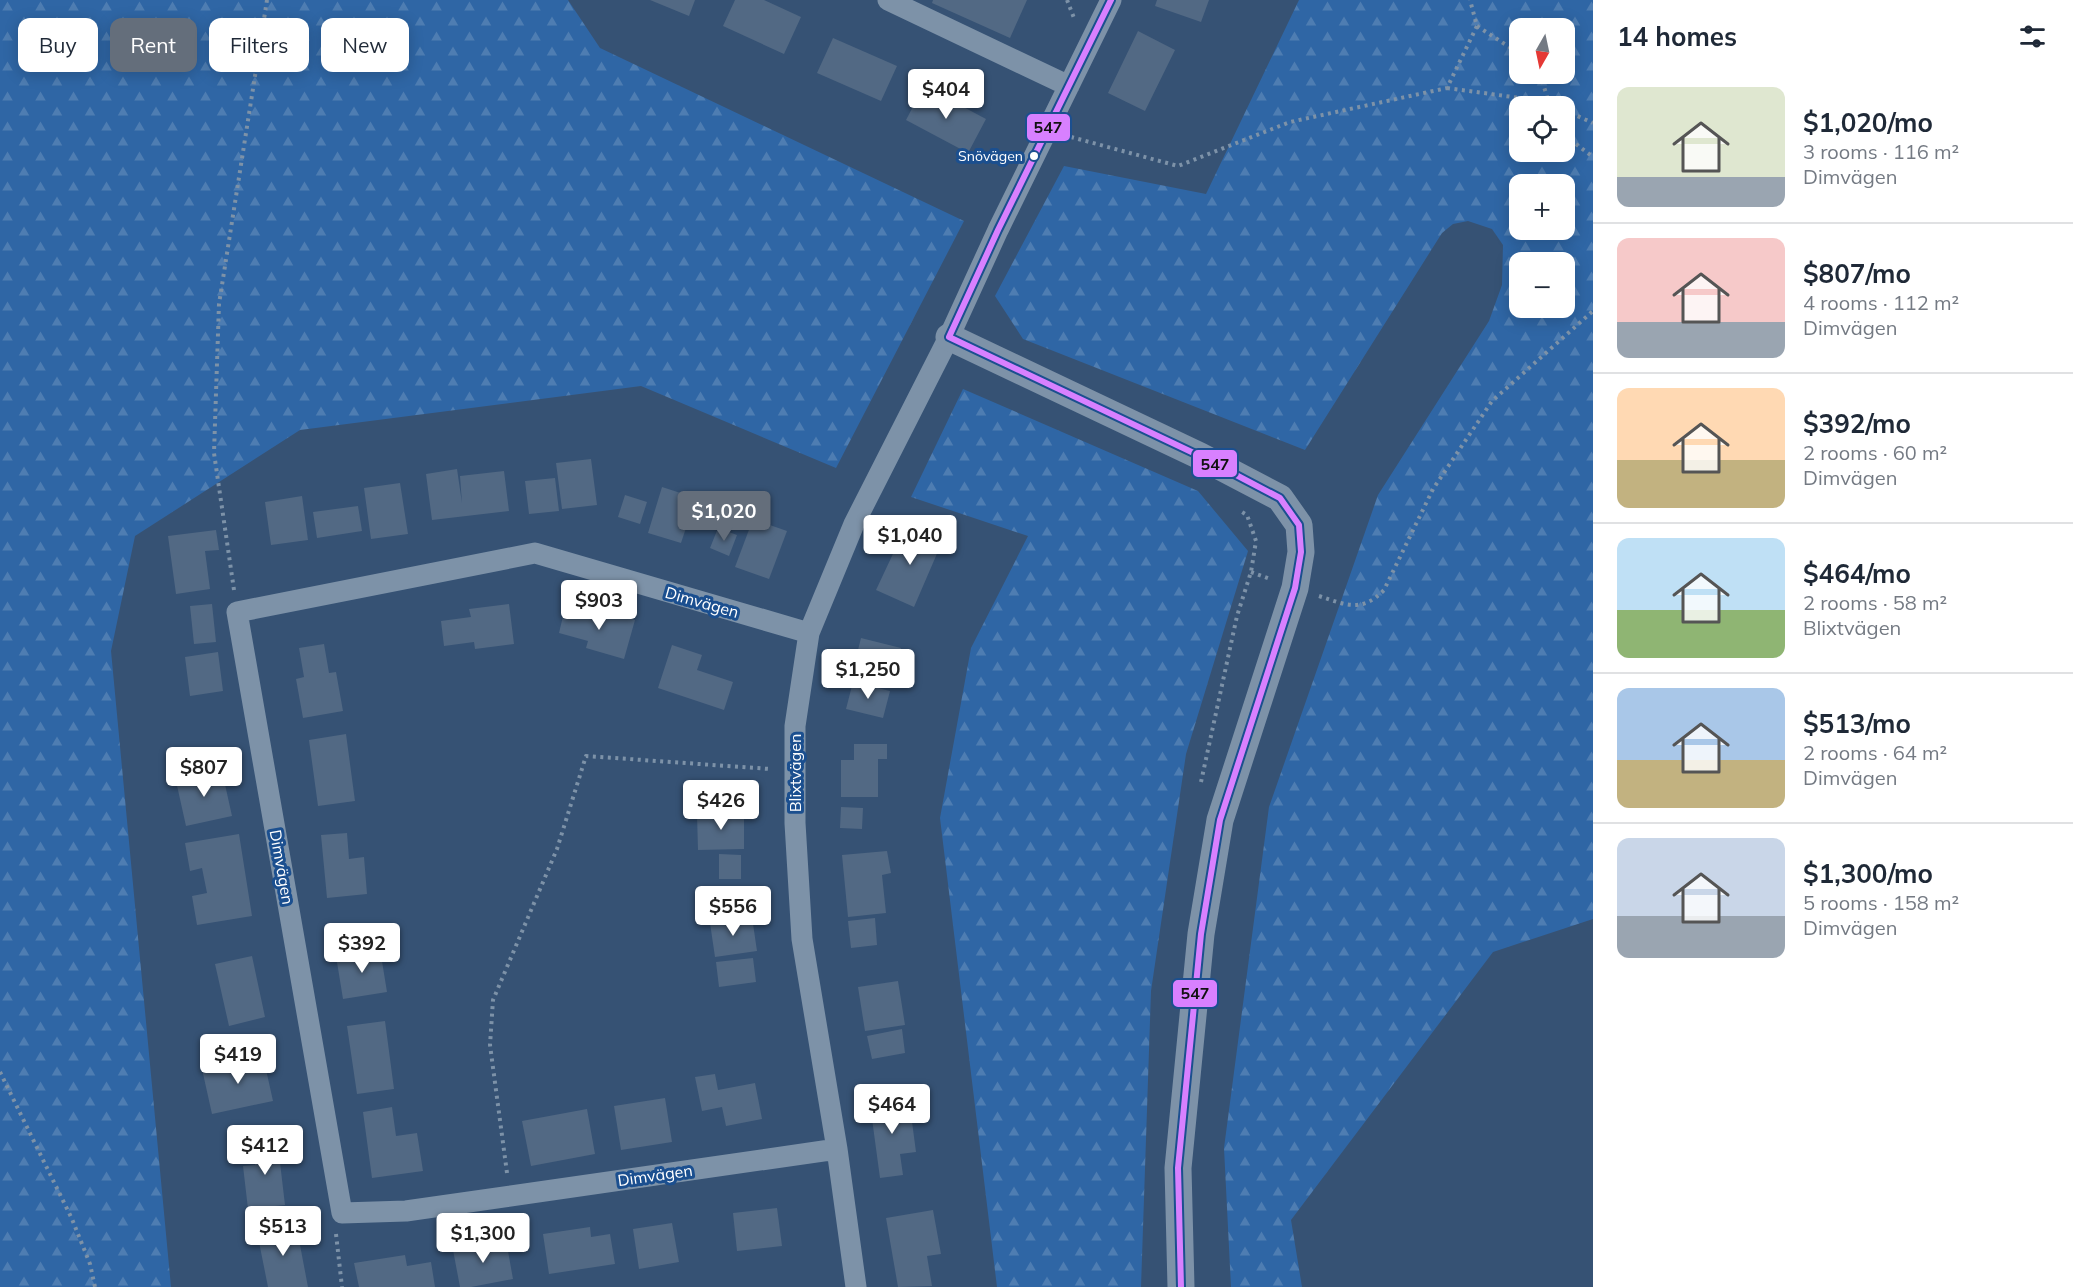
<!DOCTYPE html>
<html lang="en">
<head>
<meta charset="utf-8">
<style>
  body { margin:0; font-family:Mulish,sans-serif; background:#f6f6f7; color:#1f2937; height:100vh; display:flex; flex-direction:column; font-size:22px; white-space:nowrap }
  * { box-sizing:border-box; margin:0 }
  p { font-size:20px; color:#747a83 }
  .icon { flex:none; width:33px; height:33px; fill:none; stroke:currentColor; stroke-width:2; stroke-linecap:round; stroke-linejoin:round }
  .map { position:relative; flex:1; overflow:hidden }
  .side { display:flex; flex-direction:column; background:#fff; width:480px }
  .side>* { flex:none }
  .top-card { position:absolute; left:18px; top:18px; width:570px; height:54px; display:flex; gap:12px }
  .needle { width:39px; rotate:189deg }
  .tools { position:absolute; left:1509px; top:18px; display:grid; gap:12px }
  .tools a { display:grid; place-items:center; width:66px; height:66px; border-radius:12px; background:#fff; box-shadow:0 3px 15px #0003; font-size:30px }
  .price { position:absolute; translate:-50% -51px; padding:0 14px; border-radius:6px; background:#fff; color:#222; font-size:20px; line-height:39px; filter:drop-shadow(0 2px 3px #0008) }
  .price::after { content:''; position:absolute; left:50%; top:36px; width:18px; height:14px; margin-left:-9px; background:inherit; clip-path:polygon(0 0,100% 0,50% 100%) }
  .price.on { background:#646e7b; color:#fff }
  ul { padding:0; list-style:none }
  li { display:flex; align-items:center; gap:18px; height:150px; padding:0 24px }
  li+li { border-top:2px solid #e0e1e3 }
  li span { display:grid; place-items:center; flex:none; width:168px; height:120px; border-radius:12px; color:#555 }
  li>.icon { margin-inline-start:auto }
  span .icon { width:72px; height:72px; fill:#fffc; stroke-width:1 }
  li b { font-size:26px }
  h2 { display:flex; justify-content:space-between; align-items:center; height:72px; padding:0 24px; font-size:26px }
  .chip { padding:0 21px; border-radius:12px; background:#fff; box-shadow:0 3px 15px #0003; font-size:21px; line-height:54px }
  .chip.on { background:#646e7b; color:#fff }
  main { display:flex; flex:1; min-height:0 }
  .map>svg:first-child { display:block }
  .forest { fill:url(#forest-firs); fill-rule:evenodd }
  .building { fill:#526984 }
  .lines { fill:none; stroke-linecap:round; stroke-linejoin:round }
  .path { stroke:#7d92a8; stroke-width:4; stroke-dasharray:3 4.5; stroke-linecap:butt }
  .minor { stroke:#7d92a8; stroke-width:21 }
  .tertiary { stroke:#7d92a8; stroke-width:27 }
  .bus-1-casing { stroke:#1b4f8f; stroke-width:10 }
  .bus-1 { stroke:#d880ff; stroke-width:6 }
  .bus-dot { fill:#fff; stroke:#1b4f8f; stroke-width:2 }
  .labels { text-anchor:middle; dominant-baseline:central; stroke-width:6; stroke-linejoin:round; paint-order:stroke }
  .bus-label { font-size:14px; fill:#fff; stroke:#1b4f8f; text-anchor:end }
  .street-label { font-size:16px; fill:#fff; stroke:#1b4f8f }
  .line-badge { stroke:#1b4f8f; stroke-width:2 }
  .pale-badge-label { font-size:16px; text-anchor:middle; font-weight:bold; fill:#111 }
</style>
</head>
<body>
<main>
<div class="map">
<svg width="1593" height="1287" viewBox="0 0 1593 1287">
  <defs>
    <pattern id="forest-firs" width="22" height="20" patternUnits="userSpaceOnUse" patternTransform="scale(1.5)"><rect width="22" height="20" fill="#2f66a5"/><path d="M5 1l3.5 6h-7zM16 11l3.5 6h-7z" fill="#4e7db2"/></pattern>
  </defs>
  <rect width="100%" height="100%" fill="#365274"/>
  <path class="forest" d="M 0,0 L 568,0 L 600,48 L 964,221 L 836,468 L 641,386 L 300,430 L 135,536 L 111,651 L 171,1287 L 0,1287 Z
    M 1299,0 L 1593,0 L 1593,919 L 1493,952 L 1291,1220 L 1302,1287 L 1231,1287 L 1224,1148 L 1269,807 L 1378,495 L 1489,321 L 1502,285 L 1503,245 L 1492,229 L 1468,221 L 1453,224 L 1442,233 L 1305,450 L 1023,339 L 995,296 L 1064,166 L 1206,194 ZM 1564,28 L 1564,74 L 1520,74 L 1520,28 ZM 1564,106 L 1564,152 L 1520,152 L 1520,106 ZM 1520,184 L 1564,184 L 1564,230 L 1520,230 ZM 1520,262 L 1564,262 L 1564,308 L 1520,308 Z
    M 963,389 L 1198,491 L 1248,551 L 1186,754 L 1151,991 L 1141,1287 L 997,1287 L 940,818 L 971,648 L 1028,536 L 911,497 Z"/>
  <path class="building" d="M 650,0 L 695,0 L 689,16 Z
    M 735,0 L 764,0 L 801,17 L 784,54 L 723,26 Z
    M 933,0 L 1027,0 L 1010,38 L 932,3 Z
    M 1157,0 L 1209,0 L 1201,22 L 1155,6 Z
    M 1138,31 L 1175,50 L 1145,111 L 1108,93 Z
    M 833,38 L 897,66 L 881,101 L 817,73 Z
    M 924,86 L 986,119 L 968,153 L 906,120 Z
    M 591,459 L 597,505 L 562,509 L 556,463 Z
    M 457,469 L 462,503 L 460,476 L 504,471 L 509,511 L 432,520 L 426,474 Z
    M 555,478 L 559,511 L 529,514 L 525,481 Z
    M 400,483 L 408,534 L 371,539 L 364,488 Z
    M 662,487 L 696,498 L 681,543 L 648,533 Z
    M 625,495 L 647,502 L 640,524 L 618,517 Z
    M 302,496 L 308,540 L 271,545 L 265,502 Z
    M 358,506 L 362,531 L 317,538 L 313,512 Z
    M 753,519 L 787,531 L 769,579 L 735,567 Z
    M 907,524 L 942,542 L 914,607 L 876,590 Z
    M 718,528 L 737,535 L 729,556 L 710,548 Z
    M 216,530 L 219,550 L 205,551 L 210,589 L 176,594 L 168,536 Z
    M 212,604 L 216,642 L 194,644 L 190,606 Z
    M 509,604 L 514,644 L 475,649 L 474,642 L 444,646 L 441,621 L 471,617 L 469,609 Z
    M 565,608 L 594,616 L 596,609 L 635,620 L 624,659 L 586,648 L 588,641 L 559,633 Z
    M 861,638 L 901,648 L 891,688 L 851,678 Z
    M 324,644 L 329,673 L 336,672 L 343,711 L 303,718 L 296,679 L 304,677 L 299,648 Z
    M 672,645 L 702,655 L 697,670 L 733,682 L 724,710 L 658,688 Z
    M 218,652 L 223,691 L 190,696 L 185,657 Z
    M 853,682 L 890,691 L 883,718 L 846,709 Z
    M 346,734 L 355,801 L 318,806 L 309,740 Z
    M 854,744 L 887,744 L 887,759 L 878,759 L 878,797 L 841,797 L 841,760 L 854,760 Z
    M 222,771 L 232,816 L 186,826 L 176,781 Z
    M 841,807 L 863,808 L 862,829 L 840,828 Z
    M 744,813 L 744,849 L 698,850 L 697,814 Z
    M 347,833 L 349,859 L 364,857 L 367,894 L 327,898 L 321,835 Z
    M 239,834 L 252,916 L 197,925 L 192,896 L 207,893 L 202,868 L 190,871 L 185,843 Z
    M 887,851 L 891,873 L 882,875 L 886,913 L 848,917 L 842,855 Z
    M 719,854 L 741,855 L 741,879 L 719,879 Z
    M 752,917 L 757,951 L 715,957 L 710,923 Z
    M 875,918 L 877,945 L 851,948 L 848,921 Z
    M 380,949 L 387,992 L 343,999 L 336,956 Z
    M 252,956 L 265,1017 L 229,1026 L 215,964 Z
    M 753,958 L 756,982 L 719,987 L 716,962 Z
    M 898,981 L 905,1025 L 865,1031 L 858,987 Z
    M 385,1021 L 394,1089 L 357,1094 L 347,1026 Z
    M 902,1029 L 905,1053 L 872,1059 L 867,1036 Z
    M 263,1056 L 273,1101 L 212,1114 L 202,1069 Z
    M 715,1074 L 718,1090 L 755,1083 L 762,1119 L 726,1126 L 722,1107 L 702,1111 L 695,1077 Z
    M 665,1098 L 672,1142 L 621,1150 L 614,1106 Z
    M 909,1099 L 916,1152 L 900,1154 L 903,1175 L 880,1178 L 870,1104 Z
    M 392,1107 L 396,1136 L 417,1133 L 423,1171 L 372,1178 L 363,1112 Z
    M 587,1109 L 595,1154 L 531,1166 L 522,1121 Z
    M 277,1137 L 285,1205 L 248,1209 L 243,1166 L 255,1165 L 252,1140 Z
    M 777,1208 L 782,1246 L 737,1251 L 733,1213 Z
    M 933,1210 L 941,1254 L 927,1256 L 932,1286 L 898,1287 L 886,1218 Z
    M 672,1223 L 679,1262 L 639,1269 L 633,1229 Z
    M 296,1224 L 308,1287 L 268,1287 L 257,1232 Z
    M 590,1227 L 591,1237 L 610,1234 L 615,1264 L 549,1274 L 543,1234 Z
    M 506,1240 L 513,1279 L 471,1287 L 460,1287 L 453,1250 Z
    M 405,1255 L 407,1266 L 431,1262 L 435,1287 L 359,1287 L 354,1263 Z"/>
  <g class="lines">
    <path class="path" d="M 1067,0 L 1074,18
      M 1477,26 L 1520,54
      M 1540,74 L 1550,106
      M 1447,88 L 1549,102 L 1558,106
      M 1564,110 L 1593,123
      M 1564,135 L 1593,157
      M 1071,137 L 1178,166 L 1290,122 L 1447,88 L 1477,26 L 1470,0
      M 1251,572 L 1270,579
      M 234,590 L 214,453 L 219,304 L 267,0
      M 1319,596 C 1346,605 1362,613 1384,590 L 1433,489 L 1492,401 L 1593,311
      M 1201,782 L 1237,616 L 1251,572 L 1256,541 L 1247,515 L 1242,512
      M 0,1072 L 72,1219 L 90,1264 L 95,1287
      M 507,1173 L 490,1045 L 493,1000 L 557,849 L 586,756 L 770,769
      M 336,1234 L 342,1287"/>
    <path class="minor" d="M 888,0 L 1069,86
      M 809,633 L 535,553 L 237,612 L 342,1213 L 406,1211 L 837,1149
      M 856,1287 L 837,1149 L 802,939 L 795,823 L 795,726 L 809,633 L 854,524 L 949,337 L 998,230 L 1111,0"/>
    <path class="tertiary" d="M 949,337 L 1200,456 L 1280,498 L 1299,525 L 1301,552 L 1295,588 L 1220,820 L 1201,934 L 1178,1168 L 1181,1287"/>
    <defs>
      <path id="bus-1" d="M 949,337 L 1200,456 L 1280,498 L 1299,525 L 1301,552 L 1295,588 L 1220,820 L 1201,934 L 1178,1168 L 1181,1287
        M 949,337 L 998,230 L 1111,0"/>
    </defs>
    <use href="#bus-1" class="bus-1-casing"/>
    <use href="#bus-1" class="bus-1"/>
  </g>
  <circle class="bus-dot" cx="1034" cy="156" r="5"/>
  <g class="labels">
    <g class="bus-label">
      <text x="1023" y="156">Snövägen</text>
    </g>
    <g class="street-label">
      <text transform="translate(702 602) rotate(16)">Dimvägen</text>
      <text transform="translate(795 773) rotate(-90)">Blixtvägen</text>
      <text transform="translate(282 867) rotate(80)">Dimvägen</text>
      <text transform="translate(655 1175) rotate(-8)">Dimvägen</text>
    </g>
  </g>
  <g class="line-badge">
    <rect x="1026" y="113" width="45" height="29" rx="6" fill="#d880ff"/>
    <rect x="1192" y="449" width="46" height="29" rx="6" fill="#d880ff"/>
    <rect x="1172" y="979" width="46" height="29" rx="6" fill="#d880ff"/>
  </g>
  <g class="pale-badge-label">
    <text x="1048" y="133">547</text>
    <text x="1215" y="470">547</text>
    <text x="1195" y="999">547</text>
  </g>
</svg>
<div class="tools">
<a><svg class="needle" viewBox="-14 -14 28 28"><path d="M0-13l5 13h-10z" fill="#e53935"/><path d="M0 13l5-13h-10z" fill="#747a83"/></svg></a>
<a><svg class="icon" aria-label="locate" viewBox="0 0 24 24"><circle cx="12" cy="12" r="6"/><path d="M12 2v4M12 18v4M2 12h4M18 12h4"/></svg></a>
<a>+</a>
<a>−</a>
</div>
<b class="price" style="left:946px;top:120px">$404</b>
<b class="price on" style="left:724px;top:542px">$1,020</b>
<b class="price" style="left:910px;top:566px">$1,040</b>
<b class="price" style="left:599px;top:631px">$903</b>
<b class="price" style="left:868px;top:700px">$1,250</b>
<b class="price" style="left:204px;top:798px">$807</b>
<b class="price" style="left:721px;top:831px">$426</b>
<b class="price" style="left:733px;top:937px">$556</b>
<b class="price" style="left:362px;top:974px">$392</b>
<b class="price" style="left:238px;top:1085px">$419</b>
<b class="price" style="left:892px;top:1135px">$464</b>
<b class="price" style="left:265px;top:1176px">$412</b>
<b class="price" style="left:283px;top:1257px">$513</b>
<b class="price" style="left:483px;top:1264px">$1,300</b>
<div class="top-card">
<a class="chip">Buy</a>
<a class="chip on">Rent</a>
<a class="chip">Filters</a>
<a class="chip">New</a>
</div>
</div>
<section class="side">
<h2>14 homes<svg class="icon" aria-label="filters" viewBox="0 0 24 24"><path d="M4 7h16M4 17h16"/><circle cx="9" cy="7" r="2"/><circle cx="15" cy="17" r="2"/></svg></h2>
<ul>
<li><span style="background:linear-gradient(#dfe7d0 75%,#9aa5b1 0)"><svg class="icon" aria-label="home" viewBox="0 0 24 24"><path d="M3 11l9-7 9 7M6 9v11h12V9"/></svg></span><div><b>$1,020/mo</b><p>3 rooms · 116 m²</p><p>Dimvägen</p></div></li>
<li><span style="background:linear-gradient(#f6c9c9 70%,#9aa5b1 0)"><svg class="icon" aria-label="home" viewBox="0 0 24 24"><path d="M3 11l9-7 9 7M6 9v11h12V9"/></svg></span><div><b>$807/mo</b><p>4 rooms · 112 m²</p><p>Dimvägen</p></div></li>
<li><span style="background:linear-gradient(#ffd9b3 60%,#c2b280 0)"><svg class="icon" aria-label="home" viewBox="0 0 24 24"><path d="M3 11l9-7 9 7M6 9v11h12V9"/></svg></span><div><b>$392/mo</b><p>2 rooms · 60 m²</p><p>Dimvägen</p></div></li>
<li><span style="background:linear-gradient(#bfe0f5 60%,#8fb573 0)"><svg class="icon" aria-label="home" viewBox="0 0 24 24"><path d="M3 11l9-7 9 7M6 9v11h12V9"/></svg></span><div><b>$464/mo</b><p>2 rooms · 58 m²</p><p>Blixtvägen</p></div></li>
<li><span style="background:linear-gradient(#a9c7e8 60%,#c2b280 0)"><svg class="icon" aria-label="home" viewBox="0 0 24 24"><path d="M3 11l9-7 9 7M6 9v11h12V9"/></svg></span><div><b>$513/mo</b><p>2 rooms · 64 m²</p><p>Dimvägen</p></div></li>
<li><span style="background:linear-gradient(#c9d6e8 65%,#9aa5b1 0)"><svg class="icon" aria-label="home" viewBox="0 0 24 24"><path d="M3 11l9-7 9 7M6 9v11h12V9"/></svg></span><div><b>$1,300/mo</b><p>5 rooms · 158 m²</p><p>Dimvägen</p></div></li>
</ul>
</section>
</main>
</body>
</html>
